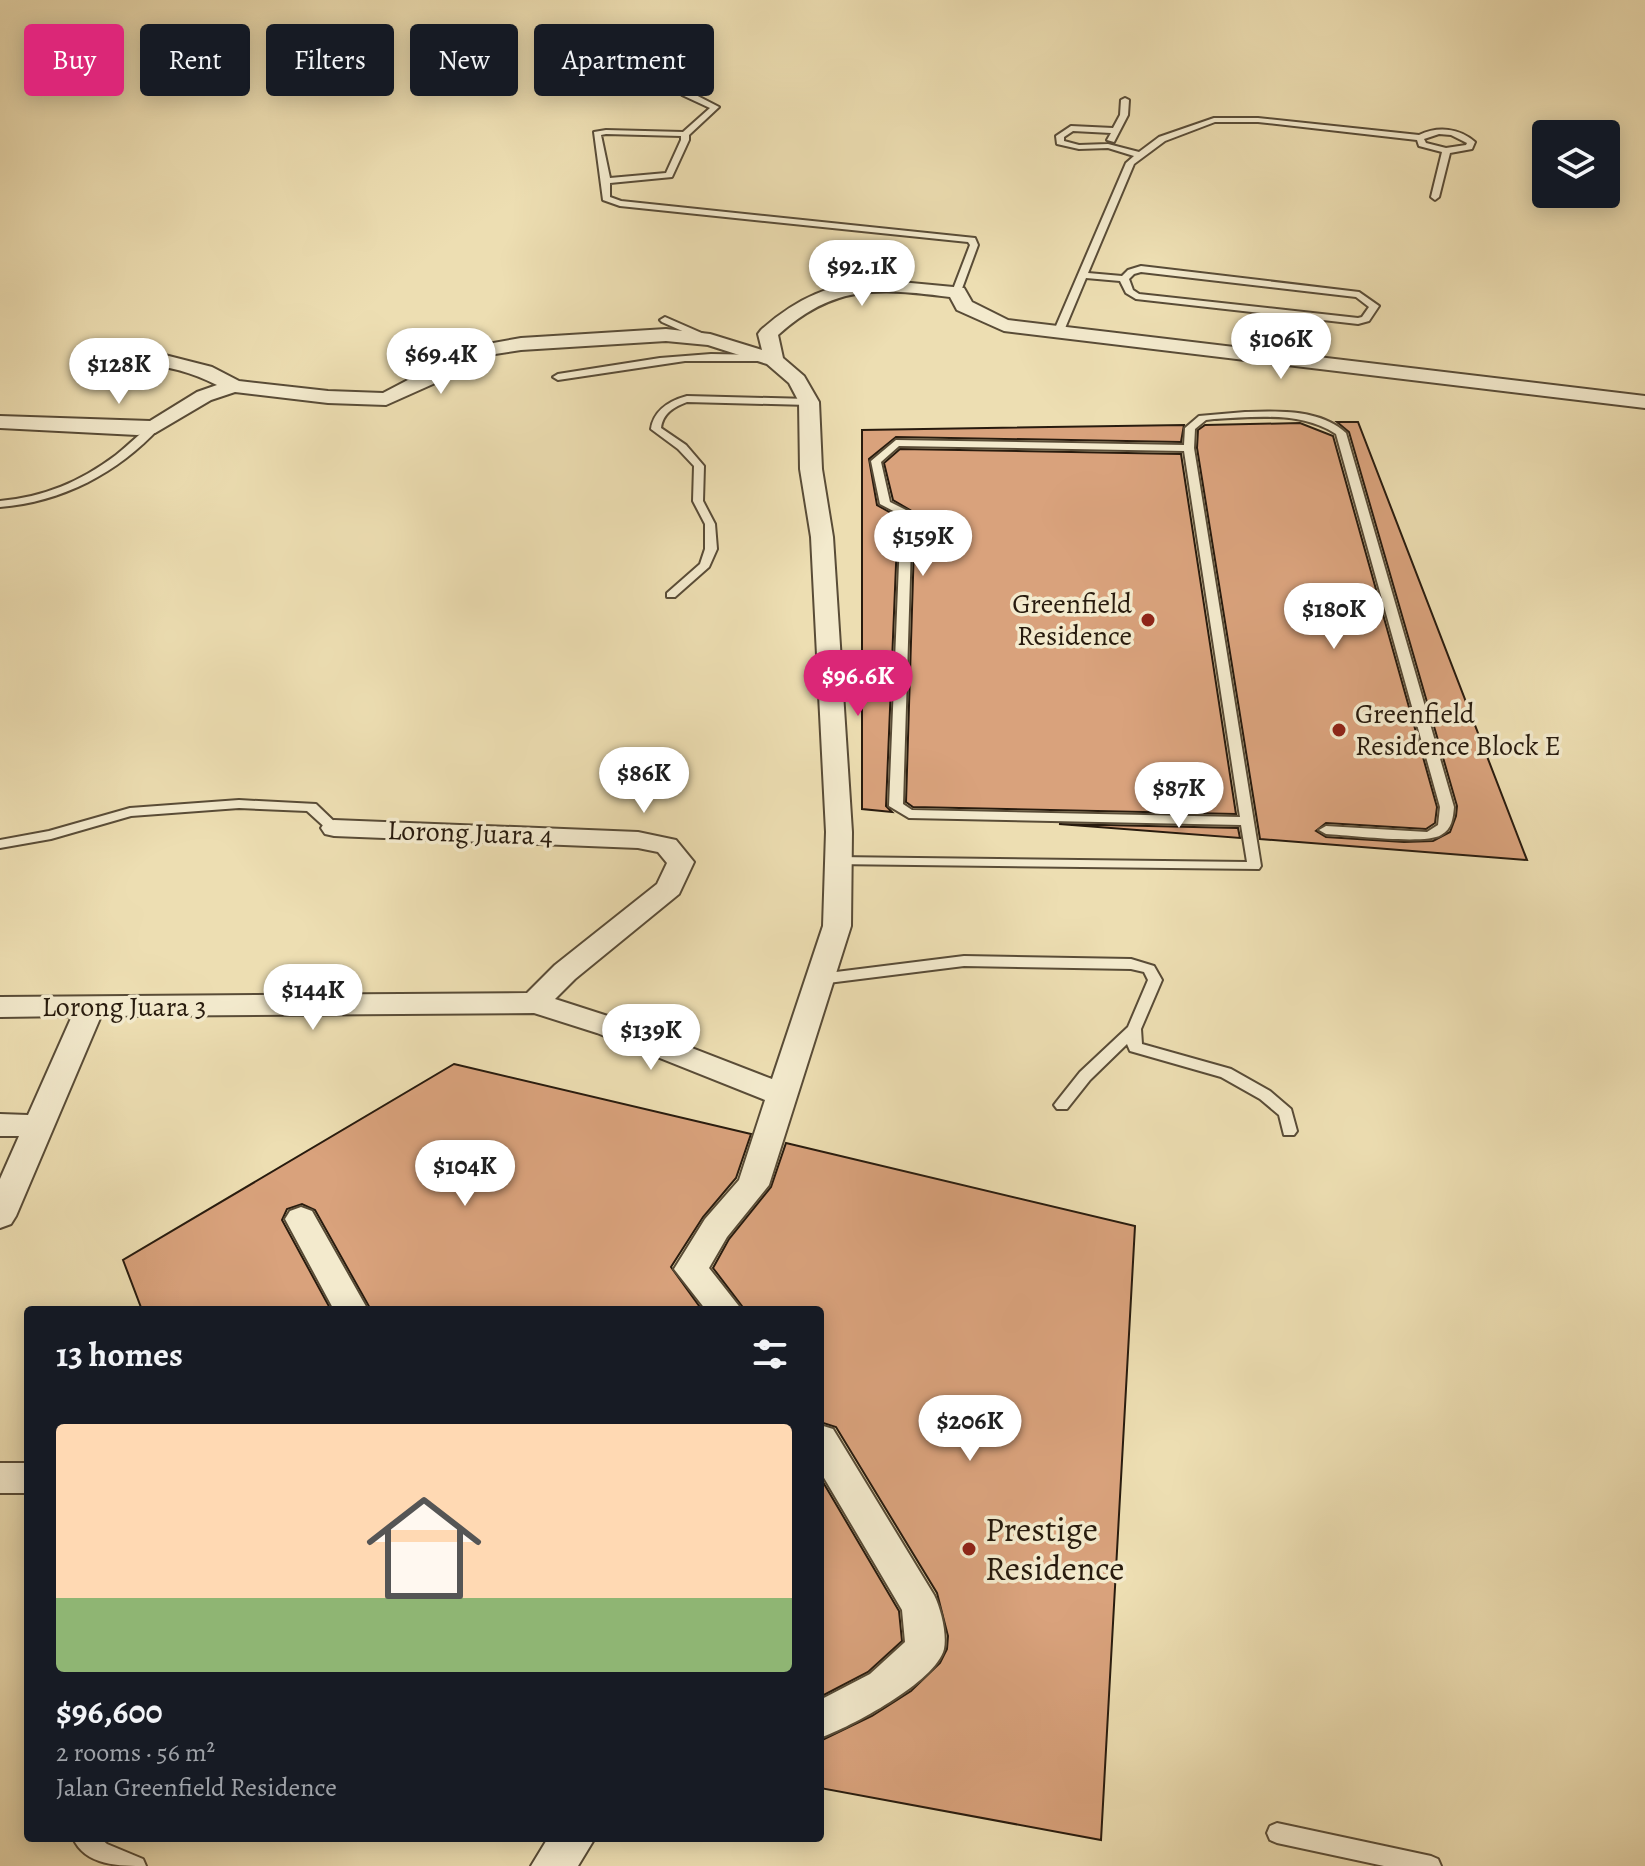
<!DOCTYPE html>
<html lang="en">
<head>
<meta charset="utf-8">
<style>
  body { margin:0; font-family:Alegreya,serif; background:#242831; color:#f1f3f6; height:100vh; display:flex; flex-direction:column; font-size:30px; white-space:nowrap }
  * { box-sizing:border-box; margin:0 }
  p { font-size:26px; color:#9ea1a6 }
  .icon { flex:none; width:44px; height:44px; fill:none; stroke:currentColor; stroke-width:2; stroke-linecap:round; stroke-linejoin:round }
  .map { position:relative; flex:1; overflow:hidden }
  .side { position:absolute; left:24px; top:1306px; width:800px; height:536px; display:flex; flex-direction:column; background:#171b24; border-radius:8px; box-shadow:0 4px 20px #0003 }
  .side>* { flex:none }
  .top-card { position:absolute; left:24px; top:24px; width:800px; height:72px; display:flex; gap:16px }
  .fabs { position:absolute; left:1532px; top:120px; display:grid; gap:16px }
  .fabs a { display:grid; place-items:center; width:88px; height:88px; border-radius:8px; background:#171b24; box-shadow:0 4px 20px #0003; font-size:40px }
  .price { position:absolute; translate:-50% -68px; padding:0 18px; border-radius:28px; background:#fff; color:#222; font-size:26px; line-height:52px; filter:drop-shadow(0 2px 4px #0008) }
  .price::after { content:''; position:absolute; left:50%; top:48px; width:24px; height:18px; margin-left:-12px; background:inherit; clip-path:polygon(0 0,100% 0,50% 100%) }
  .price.on { background:#db2777; color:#fff }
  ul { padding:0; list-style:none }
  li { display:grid; align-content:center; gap:16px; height:424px; padding:0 32px }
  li+li { border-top:2px solid #363941 }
  li span { display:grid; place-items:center; height:248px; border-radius:8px; color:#555 }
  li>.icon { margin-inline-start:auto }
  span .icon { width:144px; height:144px; fill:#fffc; stroke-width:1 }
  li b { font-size:34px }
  h2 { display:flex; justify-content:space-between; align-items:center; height:96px; padding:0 32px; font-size:34px }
  .tag { padding:0 28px; border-radius:8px; background:#171b24; box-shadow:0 4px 20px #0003; font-size:28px; line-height:72px }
  .tag.on { background:#db2777; color:#fff }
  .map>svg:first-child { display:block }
  .building { fill:#d9a27c; stroke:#281b0e; stroke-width:2 }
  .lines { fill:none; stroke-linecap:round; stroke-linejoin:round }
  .service-casing { stroke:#594c37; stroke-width:4 }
  .minor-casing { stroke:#594c37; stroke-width:4 }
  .service { fill:#f3eacd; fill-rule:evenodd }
  .minor { fill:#f3eacd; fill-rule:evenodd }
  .poi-dot { fill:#8f2418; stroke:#f3eacd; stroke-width:3 }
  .labels { text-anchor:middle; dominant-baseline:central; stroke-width:7; stroke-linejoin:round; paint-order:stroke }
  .poi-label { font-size:28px; fill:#281b0e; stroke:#f3eacd; text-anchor:end }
  .street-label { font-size:28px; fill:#281b0e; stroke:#f3eacd }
  .near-poi-label { font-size:34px; fill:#281b0e; stroke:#f3eacd; text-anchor:start }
</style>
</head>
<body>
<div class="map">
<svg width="1645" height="1866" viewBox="0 0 1645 1866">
  <rect width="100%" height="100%" fill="#eddeb2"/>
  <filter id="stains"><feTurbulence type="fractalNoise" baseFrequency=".0025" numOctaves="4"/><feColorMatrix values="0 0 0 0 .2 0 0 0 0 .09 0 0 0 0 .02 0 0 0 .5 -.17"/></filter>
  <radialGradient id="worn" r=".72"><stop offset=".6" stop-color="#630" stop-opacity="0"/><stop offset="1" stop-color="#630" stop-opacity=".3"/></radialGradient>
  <path class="building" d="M 1337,422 L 1358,422 L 1527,860 L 1260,839 L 1197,448 L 1198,430 L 1205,425 L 1300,423 L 1333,436 L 1437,807 L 1435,823 L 1426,829 L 1326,823 L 1316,831 L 1326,837 L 1404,842 L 1433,841 L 1450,832 L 1456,816 L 1457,806 L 1349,432 Z
    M 1184,425 L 1181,442 L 896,437 L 869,459 L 877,505 L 898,517 L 886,806 L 892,812 L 862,809 L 862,430 Z
    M 900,449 L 1181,454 L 1236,814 L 913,807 L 906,802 L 915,513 L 893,500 L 884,463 Z
    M 1059,824 L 1238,828 L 1240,838 Z
    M 454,1064 L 751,1134 L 736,1178 L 703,1217 L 671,1267 L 702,1310 L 371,1310 L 315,1210 L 302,1204 L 287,1209 L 282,1220 L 331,1310 L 142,1310 L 123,1260 Z
    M 786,1143 L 1135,1226 L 1101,1840 L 820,1788 L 820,1741 L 872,1716 L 911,1691 L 940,1663 L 947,1649 L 948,1636 L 937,1593 L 836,1427 L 820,1422 L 820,1310 L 745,1310 L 713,1268 L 729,1239 L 771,1187 Z
    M 820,1477 L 899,1611 L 902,1641 L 868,1672 L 820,1697 Z"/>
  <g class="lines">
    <defs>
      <path id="service" d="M 682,91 L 688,91 L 719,107 L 689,135 L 689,140 L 672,177 L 610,183 L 610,197 L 621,201 L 975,238 L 978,245 L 960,294 L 952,292 L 970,245 L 968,242 L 620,206 L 603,200 L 594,132 L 606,130 L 683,132 L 710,108 L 682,95 ZM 606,134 L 681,136 L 681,140 L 666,173 L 610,178 L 601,135 Z
        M 1125,98 L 1129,100 L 1128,115 L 1114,142 L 1107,140 L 1111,133 L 1073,131 L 1064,137 L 1064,141 L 1079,145 L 1108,144 L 1139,152 L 1159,137 L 1214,118 L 1258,118 L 1419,135 C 1438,126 1459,128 1475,142 L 1472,149 L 1450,153 L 1439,197 L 1435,200 L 1431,197 L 1442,152 L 1419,146 L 1417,140 L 1258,122 L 1215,122 L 1165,141 L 1134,164 L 1088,273 L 1122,276 L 1128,270 L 1141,266 L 1359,292 L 1379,306 L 1369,321 L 1358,324 L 1136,299 L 1126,293 L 1120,281 L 1086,278 L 1063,333 L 1055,335 L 1053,333 L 1126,163 L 1134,156 L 1108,148 L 1079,149 L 1057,144 L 1056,136 L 1071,126 L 1113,128 L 1120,115 L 1121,100 ZM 1439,134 L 1451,135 L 1467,143 L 1466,145 L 1446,148 L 1426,143 L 1424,139 ZM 1141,272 L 1356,297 L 1369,307 L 1362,317 L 1358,318 L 1139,294 L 1133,290 L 1129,279 L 1134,274 Z
        M 665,317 L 713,338 L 715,340 L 707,342 L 662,322 L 660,320 Z
        M 711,354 L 762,355 L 767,358 L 762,361 L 685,361 L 558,380 L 553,377 L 558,374 L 660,358 Z
        M 687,396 L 809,399 L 814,402 L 809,405 L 687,402 C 674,407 663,413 661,428 L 686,445 L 704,466 L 703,501 L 715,524 L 717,549 L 709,567 L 675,597 L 667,597 L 667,593 L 700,564 L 705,549 L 705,524 L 693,501 L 694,466 L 678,449 L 651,429 C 654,410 669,401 687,396 Z
        M 1245,412 C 1279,411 1320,409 1346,433 L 1454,807 C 1453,818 1452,829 1441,835 C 1425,845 1349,835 1326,834 L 1319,830 L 1326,826 L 1427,832 L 1438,825 L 1440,807 L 1336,434 C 1301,411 1254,417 1214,419 L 1206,420 L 1195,429 L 1194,448 L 1261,866 L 1259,869 L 832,864 L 830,861 L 832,858 L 837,857 L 1247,862 L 1241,825 L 909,818 L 889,806 L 901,515 L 880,504 L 871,461 L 896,440 L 1184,445 L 1185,428 L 1199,416 ZM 899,446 L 1184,451 L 1240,817 L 912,810 L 903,804 L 912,513 L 890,502 L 881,462 Z
        M 155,424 L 160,427 C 118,473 62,502 0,507 L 0,501 C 44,497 80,482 116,455 C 129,445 141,431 155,424 Z
        M 239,800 L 316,804 L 341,828 L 334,832 L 329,831 L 307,811 L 239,808 L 131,816 L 51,839 L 0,848 L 0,840 L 49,831 L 130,808 Z
        M 964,956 L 1131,959 L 1154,966 L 1162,980 L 1141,1029 L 1142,1044 L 1231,1069 L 1270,1091 L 1291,1109 L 1297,1131 L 1294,1135 L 1284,1135 L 1279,1115 L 1260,1099 L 1221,1077 L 1130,1051 L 1127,1044 L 1090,1080 L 1067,1109 L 1057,1109 L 1054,1105 L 1057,1101 L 1080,1072 L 1128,1027 L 1148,980 L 1144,972 L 1131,969 L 964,966 L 820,984 L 813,979 L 820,974 Z
        M 1277,1823 L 1431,1856 L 1438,1859 L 1441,1866 L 1384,1866 L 1277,1843 L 1270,1840 L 1267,1833 L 1270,1826 Z
        M 73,1838 L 100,1838 L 107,1844 L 143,1859 L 146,1866 C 120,1866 85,1866 73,1838 Z"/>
      <path id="minor" d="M 879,280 L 964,288 L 972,302 L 1008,320 L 1645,396 L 1645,408 L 1004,331 L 957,310 L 950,297 C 879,288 834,284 778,335 L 783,358 L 804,376 L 819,402 L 822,469 L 833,537 L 852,832 L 851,926 L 769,1185 L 727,1237 L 709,1268 L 742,1310 L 706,1310 L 674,1269 L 705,1219 L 739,1180 L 765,1100 L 597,1033 L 534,1013 L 101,1016 L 16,1216 L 11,1224 L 0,1228 L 0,1179 L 19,1136 L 0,1136 L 0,1114 L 28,1115 L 72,1016 L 0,1017 L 0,997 L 527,993 L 555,965 L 657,884 L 667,863 L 658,852 L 638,848 L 334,836 L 325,834 L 321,828 L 325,822 L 334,820 L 638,832 L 676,840 L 694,862 L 679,894 L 575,979 L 555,999 L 617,1019 L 772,1079 L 823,926 L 826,832 L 811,537 L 800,469 L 799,402 L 789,383 L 767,364 L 708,345 L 666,341 L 521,350 L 482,356 L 465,363 L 433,384 L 386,405 L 328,403 L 235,392 L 211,400 L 155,433 L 137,435 L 0,428 L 0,416 L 150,421 L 197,392 L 217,385 C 183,368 148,360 111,369 L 101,363 L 104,359 L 130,352 L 153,352 L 212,367 L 239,381 L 328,391 L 383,393 L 471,347 L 521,338 L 666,329 L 710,334 L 762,350 L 758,334 L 761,330 C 797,298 831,283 879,280 Z
        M 301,1207 L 312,1211 L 368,1310 L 334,1310 L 285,1219 L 290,1211 Z
        M 820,1425 L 833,1429 L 934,1595 C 941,1609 947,1634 944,1649 C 936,1682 850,1727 820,1738 L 820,1700 L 870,1674 L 905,1642 L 902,1610 L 820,1471 Z
        M 0,1463 L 28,1463 L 28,1493 L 0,1493 Z
        M 548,1838 L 595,1838 L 578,1866 L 531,1866 Z"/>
    </defs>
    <use href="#service" class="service-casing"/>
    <use href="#minor" class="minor-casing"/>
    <use href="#service" class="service"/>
    <use href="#minor" class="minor"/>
  </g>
  <g class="poi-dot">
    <circle cx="1148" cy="620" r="8"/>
    <circle cx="1339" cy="730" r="8"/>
    <circle cx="969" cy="1549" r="8"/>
  </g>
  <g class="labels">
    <g class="poi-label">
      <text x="1132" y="604">Greenfield<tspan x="1132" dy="32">Residence</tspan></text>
      <text x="1355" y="714" text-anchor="start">Greenfield<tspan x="1355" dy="32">Residence Block E</tspan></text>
    </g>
    <g class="street-label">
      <text transform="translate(470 833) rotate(2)">Lorong Juara 4</text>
      <text x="124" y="1007">Lorong Juara 3</text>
    </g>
    <g class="near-poi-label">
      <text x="985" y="1529">Prestige<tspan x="985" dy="39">Residence</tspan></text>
    </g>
  </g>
  <rect width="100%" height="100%" filter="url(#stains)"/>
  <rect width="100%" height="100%" fill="url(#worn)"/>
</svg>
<div class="fabs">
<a><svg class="icon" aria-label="layers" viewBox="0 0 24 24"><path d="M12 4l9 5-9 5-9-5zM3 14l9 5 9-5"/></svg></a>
</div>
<b class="price" style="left:862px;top:308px">$92.1K</b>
<b class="price" style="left:1281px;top:381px">$106K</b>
<b class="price" style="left:441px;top:396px">$69.4K</b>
<b class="price" style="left:119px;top:406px">$128K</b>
<b class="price" style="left:923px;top:578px">$159K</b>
<b class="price" style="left:1334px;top:651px">$180K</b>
<b class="price on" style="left:858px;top:718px">$96.6K</b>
<b class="price" style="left:644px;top:815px">$86K</b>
<b class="price" style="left:1179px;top:830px">$87K</b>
<b class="price" style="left:313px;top:1032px">$144K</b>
<b class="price" style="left:651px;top:1072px">$139K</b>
<b class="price" style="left:465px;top:1208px">$104K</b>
<b class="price" style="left:970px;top:1463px">$206K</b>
<div class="top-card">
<a class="tag on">Buy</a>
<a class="tag">Rent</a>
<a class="tag">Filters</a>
<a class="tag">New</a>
<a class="tag">Apartment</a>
</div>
<section class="side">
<h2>13 homes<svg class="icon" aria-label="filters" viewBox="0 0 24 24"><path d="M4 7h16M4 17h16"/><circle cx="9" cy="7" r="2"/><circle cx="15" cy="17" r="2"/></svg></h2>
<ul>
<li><span style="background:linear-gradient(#ffd9b3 70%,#8fb573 0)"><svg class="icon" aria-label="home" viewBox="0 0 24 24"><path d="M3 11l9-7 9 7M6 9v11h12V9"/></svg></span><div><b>$96,600</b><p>2 rooms · 56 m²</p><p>Jalan Greenfield Residence</p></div></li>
</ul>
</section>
</div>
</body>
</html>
